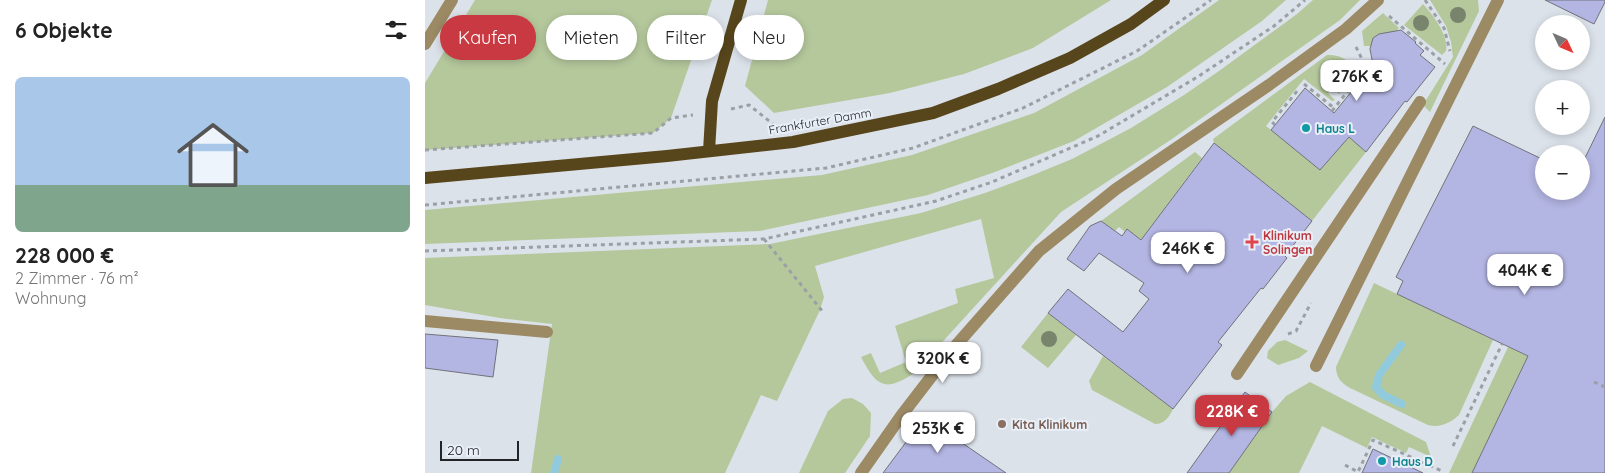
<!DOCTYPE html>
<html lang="de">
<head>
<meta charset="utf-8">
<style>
  body { margin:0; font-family:Quicksand,sans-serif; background:#f2f2f2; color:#222; height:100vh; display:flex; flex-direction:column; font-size:19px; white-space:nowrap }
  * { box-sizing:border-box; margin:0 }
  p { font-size:16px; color:#767676 }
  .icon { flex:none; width:28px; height:28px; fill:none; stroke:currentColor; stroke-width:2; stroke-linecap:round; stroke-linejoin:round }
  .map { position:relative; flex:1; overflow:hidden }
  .sheet { display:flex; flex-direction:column; background:#fff; width:425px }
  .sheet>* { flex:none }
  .top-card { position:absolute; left:15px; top:15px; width:475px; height:45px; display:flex; gap:10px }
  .needle { width:32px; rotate:134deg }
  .controls { position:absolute; left:1110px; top:15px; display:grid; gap:10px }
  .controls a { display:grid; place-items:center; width:55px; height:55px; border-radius:50%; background:#fff; box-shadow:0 2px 8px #0003; font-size:25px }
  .scale { position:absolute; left:15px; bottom:12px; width:79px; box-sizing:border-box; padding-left:5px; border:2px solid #222427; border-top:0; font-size:14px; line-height:18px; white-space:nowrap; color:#222427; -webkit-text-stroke:4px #e9eff7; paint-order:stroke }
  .price { position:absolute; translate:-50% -42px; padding:0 11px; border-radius:10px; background:#fff; color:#222; font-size:16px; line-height:32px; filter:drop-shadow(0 1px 2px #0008) }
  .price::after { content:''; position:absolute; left:50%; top:30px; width:15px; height:11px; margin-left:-8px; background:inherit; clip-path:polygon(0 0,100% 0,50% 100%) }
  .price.active { background:#c93942; color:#fff }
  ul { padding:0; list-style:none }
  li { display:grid; align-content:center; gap:10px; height:265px; padding:0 15px }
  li+li { border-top:1px solid #e0e0e0 }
  li span { display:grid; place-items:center; height:155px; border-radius:8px; color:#555 }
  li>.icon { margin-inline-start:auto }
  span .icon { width:90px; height:90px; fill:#fffc; stroke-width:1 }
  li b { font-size:21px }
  h2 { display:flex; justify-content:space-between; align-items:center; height:60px; padding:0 15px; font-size:21px }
  .chip { padding:0 18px; border-radius:22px; background:#fff; box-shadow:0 2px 8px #0003; font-size:18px; line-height:45px }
  .chip.active { background:#c93942; color:#fff }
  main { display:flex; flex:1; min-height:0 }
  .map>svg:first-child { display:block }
  .green { fill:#b5c89c }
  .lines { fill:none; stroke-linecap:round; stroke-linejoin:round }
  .stream { stroke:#92cadd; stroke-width:8 }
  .building { fill:#b3b5e2; stroke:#72727a }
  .path { stroke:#9b9fa6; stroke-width:3; stroke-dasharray:4 4; stroke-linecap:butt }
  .minor { stroke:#9c8a65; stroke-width:12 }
  .major { stroke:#57451c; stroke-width:12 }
  .tree { fill:#78846c }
  .culture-dot { fill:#0f9aa8; stroke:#e9eff7; stroke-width:2 }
  .health-dot { fill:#e0444e; stroke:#e9eff7; stroke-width:2 }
  .education-dot { fill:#8d6e63; stroke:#e9eff7; stroke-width:2 }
  .labels { text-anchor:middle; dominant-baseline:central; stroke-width:4; stroke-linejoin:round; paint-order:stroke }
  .street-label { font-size:12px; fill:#222427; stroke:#e9eff7 }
  .culture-label { font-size:12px; font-weight:bold; fill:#0d838f; stroke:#e9eff7; text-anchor:start }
  .health-label { font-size:12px; font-weight:bold; fill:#be3a42; stroke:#e9eff7; text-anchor:start }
  .education-label { font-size:12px; font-weight:bold; fill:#785e54; stroke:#e9eff7; text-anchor:start }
</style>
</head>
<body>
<main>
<section class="sheet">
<h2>6 Objekte<svg class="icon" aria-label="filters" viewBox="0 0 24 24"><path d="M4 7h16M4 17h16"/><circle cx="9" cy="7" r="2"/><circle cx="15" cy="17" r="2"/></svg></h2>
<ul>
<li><span style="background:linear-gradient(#a9c7e8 70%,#7fa58c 0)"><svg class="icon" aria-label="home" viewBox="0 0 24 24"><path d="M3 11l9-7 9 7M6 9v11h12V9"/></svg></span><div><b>228 000 €</b><p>2 Zimmer · 76 m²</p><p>Wohnung</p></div></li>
</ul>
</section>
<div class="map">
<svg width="1180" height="473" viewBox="0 0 1180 473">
  <rect width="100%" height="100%" fill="#dce2ea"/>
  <path class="green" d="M 50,0 L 287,0 L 246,118 L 228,133 L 0,150 L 0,83 Z
    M 343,0 L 686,0 L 608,48 L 539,74 L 465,93 L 349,113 L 320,86 Z
    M 794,0 L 861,0 L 837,21 L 742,87 L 649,141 L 570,172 L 503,195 L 335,231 L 0,244 L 0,210 L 397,175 L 487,155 L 609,113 L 717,55 Z
    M 888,0 L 935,0 L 915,20 L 747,139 L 636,212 L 489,373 C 460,393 451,386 436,357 L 446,353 L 455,373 L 481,362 L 470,326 L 533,303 L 530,289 L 569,278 L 556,219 L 390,266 L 399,297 L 395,310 L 352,401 L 336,395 L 300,473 L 106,473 L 127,324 L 75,318 L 0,305 L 0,258 L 345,244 L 496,213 L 560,193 L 608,175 L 647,159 L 706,128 L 759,95 L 794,71 L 872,14 Z
    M 1005,0 L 1053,0 L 1054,11 L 1005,112 L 998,105 L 1028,57 L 1026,42 L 1021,26 Z
    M 998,4 C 1008,15 1024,35 1021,51 L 1017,55 L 979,25 Z
    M 958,13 L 974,28 L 967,35 C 956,31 949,35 946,46 L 939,46 L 937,31 Z
    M 902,55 C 913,54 929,60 927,74 C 926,81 918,88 914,94 L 908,88 L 903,93 L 910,100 L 907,101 L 879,79 L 841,126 L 895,169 L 924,137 L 941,152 L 887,221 L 789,143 L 788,139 Z
    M 770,152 L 777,158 L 716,240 L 702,229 L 700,232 L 694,227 L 690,231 L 676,221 Z
    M 949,283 L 1068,340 L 1034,415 C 1025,423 1016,428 1003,425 L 925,388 C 916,383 911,377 911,367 Z
    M 623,313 L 651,335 L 623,368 L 596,347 Z
    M 860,340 L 883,351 L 874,358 L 853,365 L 842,358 L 843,351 L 852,342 Z
    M 1083,347 L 1131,369 L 1154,388 L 1100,362 L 1047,473 L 1024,473 Z
    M 678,356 L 748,409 C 744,417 740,424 730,424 L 667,390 L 664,381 Z
    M 885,382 L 1001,442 L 1006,457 L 984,447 L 981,453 L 947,437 L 942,448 L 897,426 L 874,473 L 804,473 L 847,412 L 861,396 Z
    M 427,398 L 438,404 L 446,413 L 445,436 L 420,473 L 374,473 L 403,411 L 418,399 Z"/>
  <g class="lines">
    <path class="stream" d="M 976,345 L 954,375 L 951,387 L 958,395 L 977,404
      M 129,473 L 133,459"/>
  </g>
  <path class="building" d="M 1120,0 L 1180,0 L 1180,2 L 1169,24 Z
    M 976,30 L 991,42 L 990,43 L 999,51 L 995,55 L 1010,67 L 982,102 L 980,101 L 941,152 L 924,137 L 895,170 L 846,130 L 880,88 L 909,113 L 948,65 L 945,49 L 948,38 L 954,34 Z
    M 1180,117 L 1180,473 L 1047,473 L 1103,356 L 972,294 L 978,281 L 971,277 L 1048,126 L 1119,160 L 1119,191 L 1156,191 L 1156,166 Z
    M 789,143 L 887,221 L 860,256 L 862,258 L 838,289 L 836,288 L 793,342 L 797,345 L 748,409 L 623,313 L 643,289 L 698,332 L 724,299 L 714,291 L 719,283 L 674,253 L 659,271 L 642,259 L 665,226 L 676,221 L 697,236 L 702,229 L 716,240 Z
    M 0,334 L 73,340 L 68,377 L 0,368 Z
    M 820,392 L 847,412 L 804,473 L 762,473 Z
    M 499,418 L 508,423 L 581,473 L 458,473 Z
    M 948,449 L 998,473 L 937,473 Z"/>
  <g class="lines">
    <path class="path" d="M 1000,0 L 1019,28 L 1025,51
      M 964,16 L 1020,64
      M 939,63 L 946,68
      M 879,84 L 909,108
      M 306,109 L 324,105 L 348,124
      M 907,111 L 926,87 L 939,63 L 931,47
      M 850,125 L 847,122 L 873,90
      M 0,150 L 228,133 L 246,118 L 268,115
      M 0,205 L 401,168 L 488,148 L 598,108 L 712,51 L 786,0
      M 339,239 L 398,312
      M 0,251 L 339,239 L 511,201 L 567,182 L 673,136 L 774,76 L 849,26 L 880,0
      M 863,334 L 871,331 L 886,303
      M 1169,382 L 1180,387
      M 1028,446 L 1077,344
      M 920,465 L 933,472 L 948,440 L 1017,471"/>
    <path class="minor" d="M 0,44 L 27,0
      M 0,321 L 122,332
      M 891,366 L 1073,0
      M 812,374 L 995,102
      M 436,473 L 476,416 L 526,351 L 614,251 L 691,189 L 844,85 L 921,29 L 953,0"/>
    <path class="major" d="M 284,151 L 287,101 L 316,0
      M 0,178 L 242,156 L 368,142 L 508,113 L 573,89 L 645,58 L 706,24 L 739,0"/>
  </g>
  <g class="tree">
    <circle cx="1033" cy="15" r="8"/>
    <circle cx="996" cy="23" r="8"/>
    <circle cx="624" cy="339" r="8"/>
  </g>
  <g class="culture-dot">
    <circle cx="881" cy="128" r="5"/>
    <circle cx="957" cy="461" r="5"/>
  </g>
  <path class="health-dot" d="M824.5 234.5h5v5h5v5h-5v5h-5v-5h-5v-5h5z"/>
  <circle class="education-dot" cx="577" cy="424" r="5"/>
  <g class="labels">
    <g class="street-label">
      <text transform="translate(395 121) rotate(-10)">Frankfurter Damm</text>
    </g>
    <g class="culture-label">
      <text x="891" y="128">Haus L</text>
      <text x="967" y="461">Haus D</text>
    </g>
    <g class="health-label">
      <text x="838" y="235">Klinikum<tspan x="838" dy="14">Solingen</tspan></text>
    </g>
    <g class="education-label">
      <text x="587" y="424">Kita Klinikum</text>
    </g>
  </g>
</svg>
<div class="controls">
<a><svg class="needle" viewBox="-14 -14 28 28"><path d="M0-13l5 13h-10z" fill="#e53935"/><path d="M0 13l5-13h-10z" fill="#767676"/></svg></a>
<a>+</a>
<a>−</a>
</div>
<div class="scale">20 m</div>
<b class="price" style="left:932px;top:102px">276K €</b>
<b class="price" style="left:763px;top:274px">246K €</b>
<b class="price" style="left:1100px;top:296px">404K €</b>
<b class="price" style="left:518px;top:384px">320K €</b>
<b class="price active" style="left:807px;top:437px">228K €</b>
<b class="price" style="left:513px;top:454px">253K €</b>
<div class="top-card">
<a class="chip active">Kaufen</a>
<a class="chip">Mieten</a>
<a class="chip">Filter</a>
<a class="chip">Neu</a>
</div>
</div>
</main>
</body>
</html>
